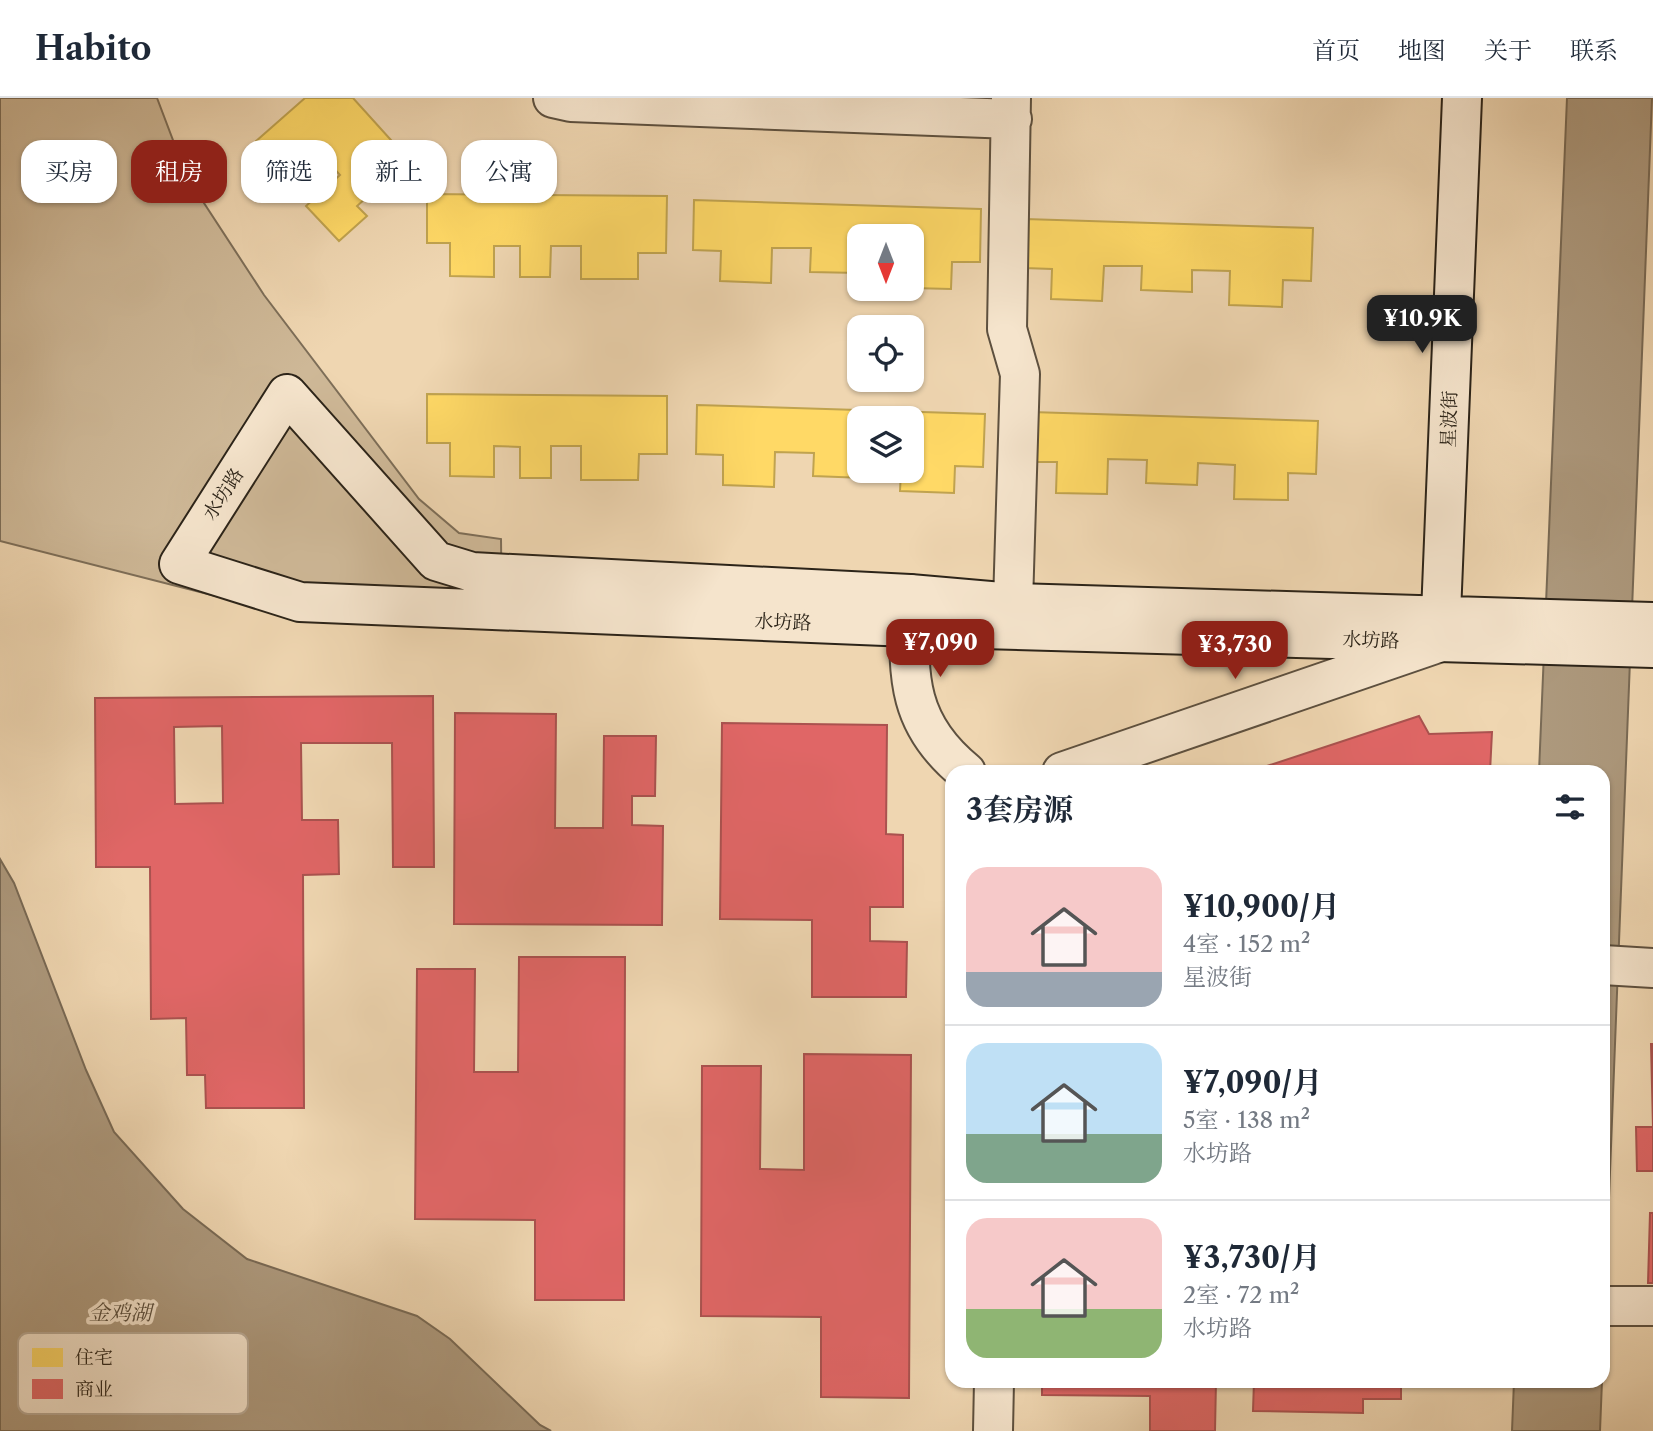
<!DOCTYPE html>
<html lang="zh">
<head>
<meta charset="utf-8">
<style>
  body { margin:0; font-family:"Libre Caslon Text","Noto Serif SC",serif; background:#f6f6f7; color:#1f2937; height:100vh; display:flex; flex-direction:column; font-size:26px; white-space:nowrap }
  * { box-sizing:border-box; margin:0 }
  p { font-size:23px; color:#747a83 }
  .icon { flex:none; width:38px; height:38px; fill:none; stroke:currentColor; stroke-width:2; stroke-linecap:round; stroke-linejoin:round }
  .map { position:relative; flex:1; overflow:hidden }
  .panel { position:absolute; left:945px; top:667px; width:665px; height:623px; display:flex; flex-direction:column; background:#fff; border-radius:21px; box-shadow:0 2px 5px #0004 }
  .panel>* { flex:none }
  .banner { position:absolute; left:21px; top:42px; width:665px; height:63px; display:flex; gap:14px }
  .needle { width:46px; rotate:180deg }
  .fabs { position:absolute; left:847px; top:126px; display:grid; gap:14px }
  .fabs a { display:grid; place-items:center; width:77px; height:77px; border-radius:14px; background:#fff; box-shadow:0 2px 5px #0004; font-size:35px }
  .price { position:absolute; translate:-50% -60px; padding:0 16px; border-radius:14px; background:#8f2418; color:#fff; font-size:23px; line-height:46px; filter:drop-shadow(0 2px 4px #0008) }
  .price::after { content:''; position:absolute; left:50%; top:42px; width:21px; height:16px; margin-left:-10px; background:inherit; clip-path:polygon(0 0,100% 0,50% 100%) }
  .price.active { background:#222; color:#fff }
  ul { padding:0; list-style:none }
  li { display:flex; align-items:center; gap:21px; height:175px; padding:0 21px }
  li+li { border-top:2px solid #e0e1e3 }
  li span { display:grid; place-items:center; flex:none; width:196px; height:140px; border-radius:21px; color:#555 }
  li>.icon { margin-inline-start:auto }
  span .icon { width:84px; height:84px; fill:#fffc; stroke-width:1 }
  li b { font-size:30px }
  h2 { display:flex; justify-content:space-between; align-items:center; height:84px; padding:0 21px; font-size:30px }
  .chip { padding:0 24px; border-radius:21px; background:#fff; box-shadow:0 2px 5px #0004; font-size:24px; line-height:63px }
  .chip.active { background:#8f2418; color:#fff }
  header { display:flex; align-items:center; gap:42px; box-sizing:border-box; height:98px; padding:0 35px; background:#fff; border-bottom:2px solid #e0e1e3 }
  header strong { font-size:33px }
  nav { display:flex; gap:38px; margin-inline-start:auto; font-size:24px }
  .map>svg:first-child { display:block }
  .green { fill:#ceb897; stroke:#7d6e58; stroke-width:2 }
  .water { fill:#ad997d; stroke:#796a55; stroke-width:2 }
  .homes { fill:#ffd966; stroke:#c0a34f; stroke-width:2 }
  .shops { fill:#e06666; stroke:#aa524f; stroke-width:2; fill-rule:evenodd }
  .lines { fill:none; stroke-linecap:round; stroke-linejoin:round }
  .street-casing { stroke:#5d503f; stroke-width:42 }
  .secondary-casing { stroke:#2c2419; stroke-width:42 }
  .street { stroke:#f5e4cc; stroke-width:38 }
  .secondary { stroke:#f5e4cc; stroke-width:38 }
  .labels { text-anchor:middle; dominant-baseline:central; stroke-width:7; stroke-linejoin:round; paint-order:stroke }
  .street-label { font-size:19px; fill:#2c2419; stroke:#f5e4cc }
  .water-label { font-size:21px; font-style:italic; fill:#594d3c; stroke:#f5e4cc }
  .key { fill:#f5e4cc; stroke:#b9aa96; stroke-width:2 }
  .key-label { font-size:19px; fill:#2c2419 }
</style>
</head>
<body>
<header>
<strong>Habito</strong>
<nav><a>首页</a><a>地图</a><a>关于</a><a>联系</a></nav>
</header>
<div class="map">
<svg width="1653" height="1333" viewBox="0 0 1653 1333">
  <rect width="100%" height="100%" fill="#efd6b1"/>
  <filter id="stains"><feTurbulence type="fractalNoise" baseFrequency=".00286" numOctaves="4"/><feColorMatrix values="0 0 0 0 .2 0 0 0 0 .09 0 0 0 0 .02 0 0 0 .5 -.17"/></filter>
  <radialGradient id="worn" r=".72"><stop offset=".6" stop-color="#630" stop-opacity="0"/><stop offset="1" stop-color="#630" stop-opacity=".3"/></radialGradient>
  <path class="green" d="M 0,0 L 157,0 L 187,79 L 264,197 L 419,401 L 459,435 L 501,441 L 502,528 L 239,504 L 0,443 Z"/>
  <path class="water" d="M 1567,0 L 1652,0 L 1603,1253 L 1603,674 L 1539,674 Z
    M 0,761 L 14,785 L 86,972 L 114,1034 L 183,1111 L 247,1161 L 417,1218 L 450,1241 L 540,1327 L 551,1333 L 0,1333 Z
    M 1514,1283 L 1602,1283 L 1600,1333 L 1512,1333 Z"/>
  <path class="homes" d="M 305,0 L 353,0 L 409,62 L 357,108 L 367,118 L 339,143 L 306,108 L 340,77 L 314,49 L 285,77 L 255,44 Z
    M 427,96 L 667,98 L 666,155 L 638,155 L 638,181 L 581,181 L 581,148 L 551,148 L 550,179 L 520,179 L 520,148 L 494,148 L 494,179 L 450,178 L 450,145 L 427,145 Z
    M 694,102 L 981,111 L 980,164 L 952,164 L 951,191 L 912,190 L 912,138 L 859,138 L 859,175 L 810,174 L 811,150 L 772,150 L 771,185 L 720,183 L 721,153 L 693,152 Z
    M 1025,121 L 1313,130 L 1311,183 L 1283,182 L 1282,209 L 1229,207 L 1230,173 L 1192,172 L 1192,194 L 1141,192 L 1142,168 L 1104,168 L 1102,203 L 1051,201 L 1052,171 L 1024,170 Z
    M 427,296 L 667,298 L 667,356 L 639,356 L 638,382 L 581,382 L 581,348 L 551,348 L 551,380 L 520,380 L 520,349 L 494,348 L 494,379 L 450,378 L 450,345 L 427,345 Z
    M 697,307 L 985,316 L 983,369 L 955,368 L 954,395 L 900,393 L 901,373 L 912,373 L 912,320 L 859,320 L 859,373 L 864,373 L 864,380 L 813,378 L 814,355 L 775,354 L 774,389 L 723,387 L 723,357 L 696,356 Z
    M 1031,314 L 1318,323 L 1316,376 L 1288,375 L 1288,402 L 1234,401 L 1235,367 L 1198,365 L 1197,387 L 1146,385 L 1147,362 L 1108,361 L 1107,396 L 1056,395 L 1057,364 L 1029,364 Z"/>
  <path class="shops" d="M 433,598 L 434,769 L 393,769 L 392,645 L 301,645 L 302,722 L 338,722 L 339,776 L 303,777 L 304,1010 L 206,1010 L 205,977 L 187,977 L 186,920 L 151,921 L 150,769 L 96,769 L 95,600 ZM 222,628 L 223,705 L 175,706 L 174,629 Z
    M 455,615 L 556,616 L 555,730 L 603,730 L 604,638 L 656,638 L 655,698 L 632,698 L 632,727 L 663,728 L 662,827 L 454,826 Z
    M 1419,618 L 1429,636 L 1492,634 L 1490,674 L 1249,674 Z
    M 722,625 L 887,627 L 886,736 L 903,737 L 903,809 L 870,809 L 870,843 L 907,844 L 906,899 L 812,899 L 812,822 L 720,821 Z
    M 519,859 L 625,859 L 624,1202 L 535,1202 L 535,1122 L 415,1121 L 417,871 L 475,871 L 474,974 L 518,974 Z
    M 1651,946 L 1653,946 L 1653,1073 L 1637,1073 L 1636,1029 L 1653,1029 Z
    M 804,956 L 911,957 L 909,1300 L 821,1299 L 821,1219 L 701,1218 L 702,968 L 761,968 L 760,1071 L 804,1072 Z
    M 1650,1115 L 1653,1115 L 1653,1185 L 1648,1185 Z
    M 1042,1283 L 1216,1283 L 1215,1333 L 1150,1333 L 1150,1298 L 1042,1297 Z
    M 1254,1283 L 1401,1283 L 1401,1301 L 1363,1301 L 1363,1315 L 1253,1313 Z"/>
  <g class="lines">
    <defs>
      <path id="street" d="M 553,0 L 571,4 L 1012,21
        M 1011,0 L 1007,231 L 1020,276 L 1013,505
        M 910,496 C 909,571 902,622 966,674
        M 1062,674 L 1438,545
        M 1603,867 L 1653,870
        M 1603,1208 L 1653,1208
        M 993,1333 L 994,1283"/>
      <path id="secondary" d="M 1441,516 L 1462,0
        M 1653,524 L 1013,505 L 910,496 L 472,474 L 436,463 L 287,296 L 179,466 L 300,504 L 909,529 L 1653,550"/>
    </defs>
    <use href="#street" class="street-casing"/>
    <use href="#secondary" class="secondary-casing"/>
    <use href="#street" class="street"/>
    <use href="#secondary" class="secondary"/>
  </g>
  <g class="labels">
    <g class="street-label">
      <text transform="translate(1449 321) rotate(-88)">星波街</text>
      <text transform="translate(223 396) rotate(-57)">水坊路</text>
      <text transform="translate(783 524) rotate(2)">水坊路</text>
      <text transform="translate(1371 542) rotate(2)">水坊路</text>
    </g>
    <g class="water-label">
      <text x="120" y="1214">金鸡湖</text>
    </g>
  </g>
  <rect x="18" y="1235" width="230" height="81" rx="10" class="key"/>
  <rect x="32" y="1250" width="31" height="19" fill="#ffd966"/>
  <rect x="32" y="1281" width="31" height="20" fill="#e06666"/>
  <g class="key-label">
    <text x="75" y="1266">住宅</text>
    <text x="75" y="1298">商业</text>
  </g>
  <rect width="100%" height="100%" filter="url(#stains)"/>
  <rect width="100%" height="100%" fill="url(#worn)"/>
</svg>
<div class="fabs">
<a><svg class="needle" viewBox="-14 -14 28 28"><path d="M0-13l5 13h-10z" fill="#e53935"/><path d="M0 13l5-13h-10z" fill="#747a83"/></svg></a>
<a><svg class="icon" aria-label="locate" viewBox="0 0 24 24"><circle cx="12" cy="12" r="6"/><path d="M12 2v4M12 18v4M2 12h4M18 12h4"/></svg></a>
<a><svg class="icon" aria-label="layers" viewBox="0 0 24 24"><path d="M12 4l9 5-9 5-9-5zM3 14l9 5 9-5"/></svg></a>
</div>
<b class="price active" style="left:1422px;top:257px">¥10.9K</b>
<b class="price" style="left:940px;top:581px">¥7,090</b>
<b class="price" style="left:1235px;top:583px">¥3,730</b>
<div class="banner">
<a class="chip">买房</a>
<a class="chip active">租房</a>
<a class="chip">筛选</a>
<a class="chip">新上</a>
<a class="chip">公寓</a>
</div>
<section class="panel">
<h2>3套房源<svg class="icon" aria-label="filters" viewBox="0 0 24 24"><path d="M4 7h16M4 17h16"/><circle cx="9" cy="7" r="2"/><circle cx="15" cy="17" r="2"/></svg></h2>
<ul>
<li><span style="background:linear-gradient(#f6c9c9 75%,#9aa5b1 0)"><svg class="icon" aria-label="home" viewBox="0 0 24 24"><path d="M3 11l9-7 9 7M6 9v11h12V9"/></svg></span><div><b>¥10,900/月</b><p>4室 · 152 m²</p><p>星波街</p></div></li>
<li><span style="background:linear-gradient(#bfe0f5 65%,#7fa58c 0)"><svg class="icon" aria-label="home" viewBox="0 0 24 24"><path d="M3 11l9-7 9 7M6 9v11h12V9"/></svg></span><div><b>¥7,090/月</b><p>5室 · 138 m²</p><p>水坊路</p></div></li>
<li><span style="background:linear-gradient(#f6c9c9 65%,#8fb573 0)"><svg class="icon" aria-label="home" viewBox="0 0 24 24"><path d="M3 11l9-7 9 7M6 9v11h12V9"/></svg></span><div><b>¥3,730/月</b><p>2室 · 72 m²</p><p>水坊路</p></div></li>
</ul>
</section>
</div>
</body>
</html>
